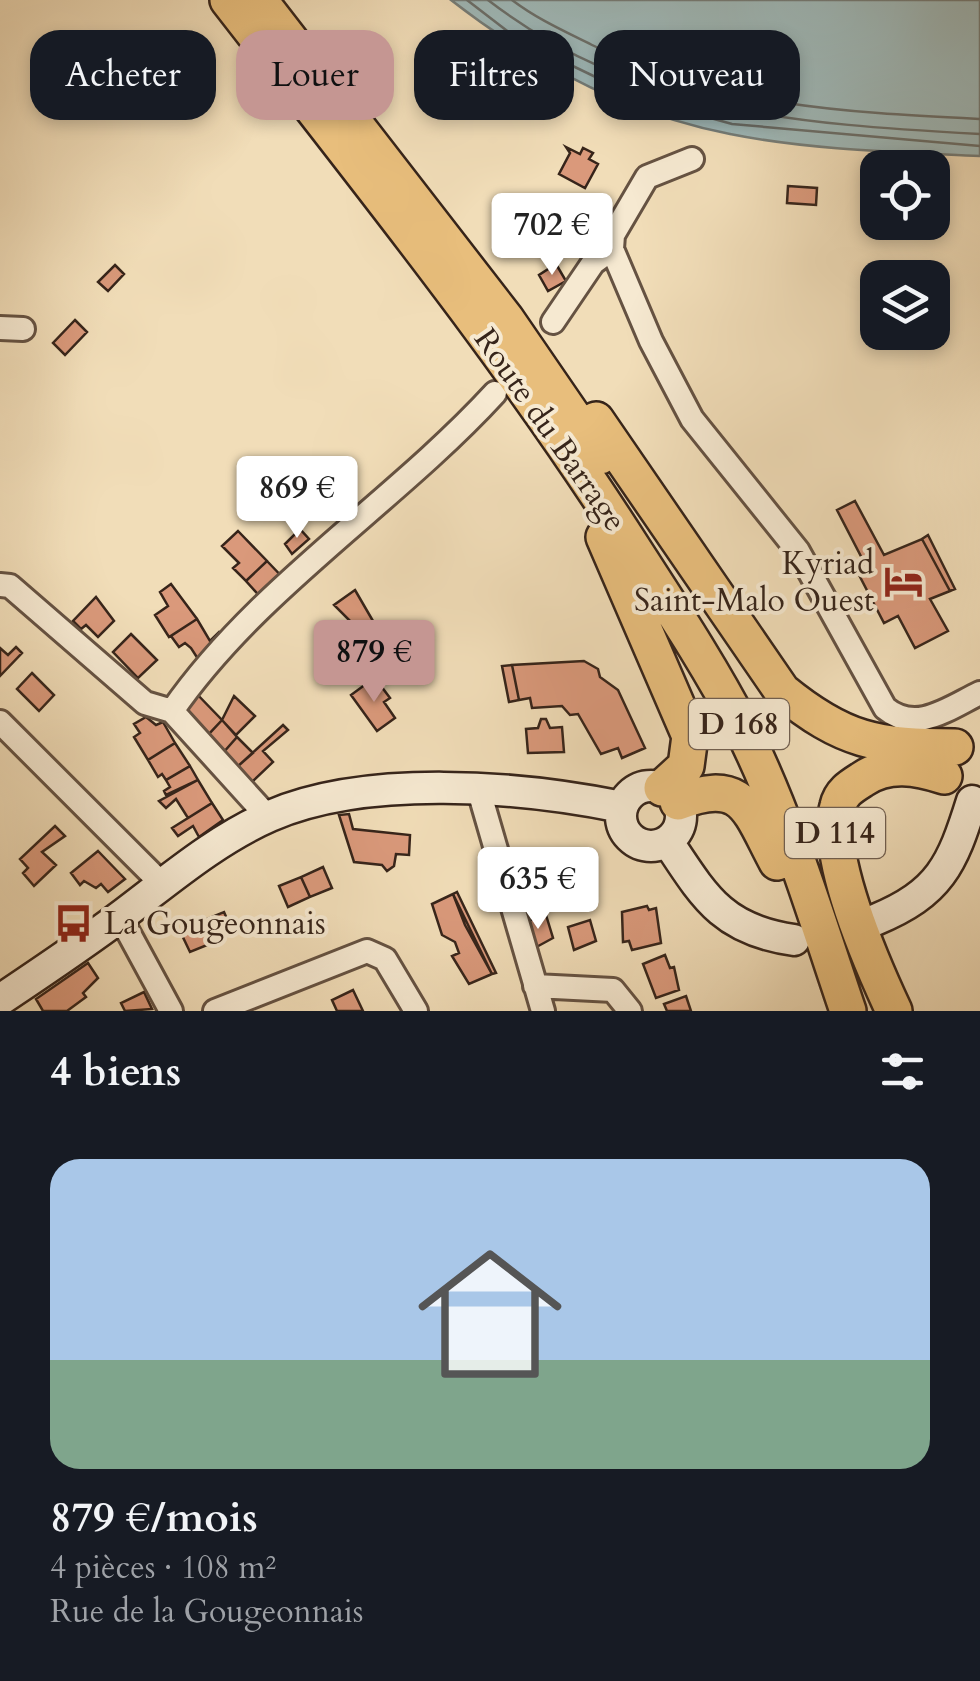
<!DOCTYPE html>
<html lang="fr">
<head>
<meta charset="utf-8">
<style>
  body { margin:0; font-family:Cardo,serif; background:#20242c; color:#f1f3f6; height:100vh; display:flex; flex-direction:column; font-size:38px; white-space:nowrap }
  * { box-sizing:border-box; margin:0 }
  p { font-size:32px; color:#9ea1a6 }
  .icon { flex:none; width:55px; height:55px; fill:none; stroke:currentColor; stroke-width:2; stroke-linecap:round; stroke-linejoin:round }
  .map { position:relative; height:1011px; overflow:hidden }
  .sheet { display:flex; flex-direction:column; background:#171b24; flex:1 }
  .sheet>* { flex:none }
  .guide { position:absolute; left:30px; top:30px; width:920px; height:90px; display:flex; gap:20px }
  .controls { position:absolute; left:860px; top:150px; display:grid; gap:20px }
  .controls a { display:grid; place-items:center; width:90px; height:90px; border-radius:20px; background:#171b24; box-shadow:0 5px 15px #0003; font-size:50px }
  .price { position:absolute; translate:-50% -85px; padding:0 22px; border-radius:10px; background:#fff; color:#222; font-size:32px; line-height:65px; filter:drop-shadow(0 2px 5px #0008) }
  .price::after { content:''; position:absolute; left:50%; top:60px; width:30px; height:22px; margin-left:-15px; background:inherit; clip-path:polygon(0 0,100% 0,50% 100%) }
  .price.current { background:#c59692; color:#111 }
  ul { padding:0; list-style:none }
  li { display:grid; align-content:center; gap:20px; height:530px; padding:0 50px }
  li span { display:grid; place-items:center; height:310px; border-radius:30px; color:#555 }
  li>.icon { margin-inline-start:auto }
  span .icon { width:180px; height:180px; fill:#fffc; stroke-width:1 }
  li b { font-size:42px }
  h2 { display:flex; justify-content:space-between; align-items:center; height:120px; padding:0 50px; font-size:42px }
  .tag { padding:0 35px; border-radius:30px; background:#171b24; box-shadow:0 5px 15px #0003; font-size:35px; line-height:90px }
  .tag.current { background:#c59692; color:#111 }
  .map>svg:first-child { display:block }
  .water { fill:#9fb9b9; stroke:#757d79; stroke-width:2.5 }
  .lines { fill:none; stroke-linecap:round; stroke-linejoin:round }
  .shore { stroke:#6a6e6a; stroke-width:2.5 }
  .building { fill:#da997b; stroke:#36241a; stroke-width:2.5 }
  .street-casing { stroke:#655242; stroke-width:28 }
  .secondary-casing { stroke:#36241a; stroke-width:35 }
  .primary-casing { stroke:#36241a; stroke-width:40 }
  .street { stroke:#f6e9d1; stroke-width:22 }
  .secondary { stroke:#f6e9d1; stroke-width:30 }
  .primary { stroke:#e8be7c; stroke-width:35 }
  .labels { text-anchor:middle; dominant-baseline:central; stroke-width:8; stroke-linejoin:round; paint-order:stroke }
  .shield { fill:#f6e9d1; stroke:#705f51; stroke-width:2.5 }
  .shield-label { font-size:30px; font-weight:bold; fill:#36241a }
  .street-label { font-size:32px; fill:#36241a; stroke:#f6e9d1 }
  .poi-label { font-size:32px; fill:#36241a; stroke:#f6e9d1; text-anchor:end }
</style>
</head>
<body>
<div class="map">
<svg width="980" height="1011" viewBox="0 0 980 1011">
  <rect width="100%" height="100%" fill="#f1ddb8"/>
  <filter id="stains"><feTurbulence type="fractalNoise" baseFrequency=".002" numOctaves="4"/><feColorMatrix values="0 0 0 0 .2 0 0 0 0 .09 0 0 0 0 .02 0 0 0 .5 -.17"/></filter>
  <radialGradient id="worn" r=".72"><stop offset=".6" stop-color="#630" stop-opacity="0"/><stop offset="1" stop-color="#630" stop-opacity=".3"/></radialGradient>
  <path class="water" d="M 451,0 L 980,0 L 980,156 C 898,152 810,150 730,134 C 627,114 532,63 451,0 Z"/>
  <g class="lines">
    <path class="shore" d="M 467,0 L 519,40 L 639,98 L 732,124 L 980,146
      M 488,0 C 636,114 801,124 980,134
      M 512,0 C 537,19 564,31 592,45 C 720,106 841,112 980,119"/>
  </g>
  <path class="building" d="M 566,147 L 580,154 L 583,148 L 593,153 L 589,159 L 598,164 L 585,188 L 559,174 L 570,153 Z
    M 788,186 L 817,188 L 816,205 L 787,203 Z
    M 556,264 L 566,281 L 548,291 L 539,275 Z
    M 115,265 L 124,274 L 108,291 L 98,282 Z
    M 75,320 L 87,332 L 65,355 L 53,343 Z
    M 855,501 L 884,555 L 922,539 L 950,591 L 930,599 L 948,631 L 915,648 L 898,616 L 884,623 L 858,573 L 867,568 L 837,510 Z
    M 300,529 L 309,539 L 292,554 L 285,544 Z
    M 238,531 L 267,561 L 246,581 L 233,568 L 239,563 L 222,546 Z
    M 928,535 L 955,589 L 950,591 L 922,539 Z
    M 267,561 L 287,582 L 265,602 L 246,581 Z
    M 171,584 L 197,619 L 169,637 L 155,615 L 168,606 L 160,592 Z
    M 355,590 L 373,621 L 360,631 L 334,605 Z
    M 96,597 L 114,621 L 98,637 L 86,625 L 81,629 L 73,621 Z
    M 197,619 L 210,641 L 219,632 L 224,638 L 200,662 L 191,648 L 185,643 L 179,647 L 171,636 Z
    M 131,634 L 157,660 L 138,678 L 113,652 Z
    M 16,647 L 22,653 L 0,676 L 0,648 L 8,655 Z
    M 584,661 L 598,669 L 600,677 L 618,690 L 645,748 L 622,758 L 618,748 L 601,754 L 578,714 L 570,715 L 562,706 L 532,708 L 530,698 L 519,700 L 512,665 Z
    M 512,665 L 519,700 L 509,702 L 502,666 Z
    M 32,673 L 54,695 L 39,711 L 17,689 Z
    M 370,681 L 375,690 L 381,686 L 390,698 L 384,702 L 395,718 L 377,731 L 351,695 Z
    M 193,690 L 222,720 L 207,736 L 185,709 Z
    M 234,696 L 255,716 L 236,735 L 222,720 Z
    M 146,717 L 156,725 L 163,722 L 175,743 L 148,760 L 134,737 L 140,733 L 134,724 Z
    M 541,719 L 546,719 L 550,728 L 562,727 L 564,752 L 528,753 L 526,729 L 538,728 Z
    M 222,720 L 237,737 L 223,753 L 207,736 Z
    M 283,725 L 288,730 L 263,751 L 273,762 L 252,782 L 237,767 Z
    M 237,737 L 253,753 L 237,767 L 223,753 Z
    M 175,743 L 190,766 L 166,780 L 162,774 L 158,777 L 148,760 Z
    M 190,766 L 198,780 L 166,795 L 164,791 L 170,787 L 166,780 Z
    M 198,780 L 212,803 L 188,818 L 176,799 L 166,808 L 159,801 Z
    M 212,803 L 223,820 L 199,837 L 193,826 L 178,836 L 172,828 Z
    M 349,814 L 353,829 L 410,835 L 409,855 L 396,854 L 394,866 L 387,871 L 382,865 L 354,862 L 339,815 Z
    M 55,826 L 65,836 L 42,852 L 56,865 L 34,886 L 23,873 L 28,868 L 20,859 Z
    M 98,851 L 125,879 L 108,892 L 101,884 L 96,888 L 84,881 L 80,885 L 71,873 Z
    M 523,862 L 526,881 L 549,877 L 551,890 L 518,895 L 509,864 Z
    M 323,867 L 332,888 L 310,897 L 301,877 Z
    M 301,877 L 310,897 L 288,907 L 279,886 Z
    M 457,892 L 496,973 L 492,974 L 465,925 L 453,894 Z
    M 453,894 L 492,974 L 469,984 L 452,956 L 459,953 L 455,942 L 442,935 L 432,904 Z
    M 647,906 L 649,910 L 656,908 L 661,943 L 632,950 L 629,941 L 623,942 L 622,912 Z
    M 224,912 L 233,933 L 212,943 L 202,921 Z
    M 546,915 L 553,938 L 531,950 L 524,922 Z
    M 590,920 L 596,941 L 574,950 L 568,927 Z
    M 202,921 L 212,943 L 190,952 L 180,931 Z
    M 665,955 L 670,968 L 674,967 L 679,990 L 656,998 L 643,964 Z
    M 88,963 L 98,978 L 83,993 L 86,997 L 67,1011 L 43,1011 L 36,999 Z
    M 353,990 L 363,1011 L 337,1011 L 332,1000 Z
    M 144,992 L 152,1009 L 125,1011 L 121,1003 Z
    M 686,996 L 691,1011 L 667,1011 L 664,1004 Z"/>
  <g class="lines">
    <defs>
      <path id="street" d="M 692,159 L 647,177 L 613,235 L 612,249 L 651,341 L 692,419 L 798,551 L 885,708 C 916,734 949,708 980,693
        M 553,322 L 593,263 L 612,249
        M 0,328 L 23,329
        M 0,585 L 10,586 L 145,703 L 172,711
        M 172,711 C 257,588 394,503 495,393
        M 172,711 L 268,817
        M 0,722 L 163,885
        M 479,791 L 543,1011
        M 120,917 L 171,1011
        M 535,986 L 613,990 L 630,1011
        M 215,1011 L 367,951 L 385,959 L 416,1011"/>
      <path id="secondary" d="M621 816a30 30 0 1 1 60 0a30 30 0 1 1-60 0Z
        M 668,842 C 705,898 723,930 794,940
        M 875,920 C 940,893 952,865 972,801
        M 0,1000 C 42,972 84,944 125,913 C 170,879 217,839 270,816 C 367,774 519,786 622,807"/>
      <path id="primary" d="M 228,0 C 367,179 510,356 632,547 C 670,606 710,666 742,728 C 787,818 816,917 848,1011
        M 259,0 L 506,319 L 600,456
        M 596,420 L 782,691 C 843,741 877,747 955,747
        M 604,537 L 690,736 L 686,766 L 662,788
        M 678,802 C 744,776 749,810 777,862
        M 894,1011 C 872,964 824,855 838,806 C 841,792 852,786 863,779 C 888,762 917,767 944,776"/>
    </defs>
    <use href="#street" class="street-casing"/>
    <use href="#secondary" class="secondary-casing"/>
    <use href="#primary" class="primary-casing"/>
    <use href="#street" class="street"/>
    <use href="#secondary" class="secondary"/>
    <use href="#primary" class="primary"/>
  </g>
  <defs>
    <symbol id="hotel-bare" viewBox="-9 -9 18 18"><path d="M-6-4.5h1.5V1H6V5H4.5V3h-9V5H-6ZM-4 0a1.8 1.8 0 1 1 3.6 0ZM.5 0V-2.5h3Q6-2.5 6 0Z" fill="#8f2418" stroke="#f6e9d1" stroke-width="2.5" paint-order="stroke"/></symbol>
    <symbol id="bus-bare" viewBox="-9 -9 18 18"><path d="M-5-6H5V4H4V6H2V4H-2V6H-4V4H-5ZM-3.5-4V0h7V-4ZM-3.5 1.2v1.5H-2V1.2ZM2 1.2v1.5H3.5V1.2Z" fill="#8f2418" stroke="#f6e9d1" stroke-width="2.5" paint-order="stroke"/></symbol>
  </defs>
  <g fill-rule="evenodd">
    <use href="#hotel-bare" x="876" y="554" width="55" height="55"/>
    <use href="#bus-bare" x="46" y="896" width="55" height="55"/>
  </g>
  <g class="labels">
    <g class="shield">
      <rect x="689" y="699" width="100" height="50" rx="8"/>
      <rect x="785" y="808" width="100" height="50" rx="8"/>
    </g>
    <g class="shield-label">
      <text x="739" y="724">D 168</text>
      <text x="835" y="833">D 114</text>
    </g>
    <g class="street-label">
      <text transform="translate(550 430) rotate(55)">Route du Barrage</text>
    </g>
    <g class="poi-label">
      <text x="874" y="564">Kyriad<tspan x="874" dy="37">Saint-Malo Ouest</tspan></text>
      <text x="104" y="924" text-anchor="start">La Gougeonnais</text>
    </g>
  </g>
  <rect width="100%" height="100%" filter="url(#stains)"/>
  <rect width="100%" height="100%" fill="url(#worn)"/>
</svg>
<div class="controls">
<a><svg class="icon" aria-label="locate" viewBox="0 0 24 24"><circle cx="12" cy="12" r="6"/><path d="M12 2v4M12 18v4M2 12h4M18 12h4"/></svg></a>
<a><svg class="icon" aria-label="layers" viewBox="0 0 24 24"><path d="M12 4l9 5-9 5-9-5zM3 14l9 5 9-5"/></svg></a>
</div>
<b class="price" style="left:552px;top:278px">702 €</b>
<b class="price" style="left:297px;top:541px">869 €</b>
<b class="price current" style="left:374px;top:705px">879 €</b>
<b class="price" style="left:538px;top:932px">635 €</b>
<div class="guide">
<a class="tag">Acheter</a>
<a class="tag current">Louer</a>
<a class="tag">Filtres</a>
<a class="tag">Nouveau</a>
</div>
</div>
<section class="sheet">
<h2>4 biens<svg class="icon" aria-label="filters" viewBox="0 0 24 24"><path d="M4 7h16M4 17h16"/><circle cx="9" cy="7" r="2"/><circle cx="15" cy="17" r="2"/></svg></h2>
<ul>
<li><span style="background:linear-gradient(#a9c7e8 65%,#7fa58c 0)"><svg class="icon" aria-label="home" viewBox="0 0 24 24"><path d="M3 11l9-7 9 7M6 9v11h12V9"/></svg></span><div><b>879 €/mois</b><p>4 pièces · 108 m²</p><p>Rue de la Gougeonnais</p></div></li>
</ul>
</section>
</body>
</html>
